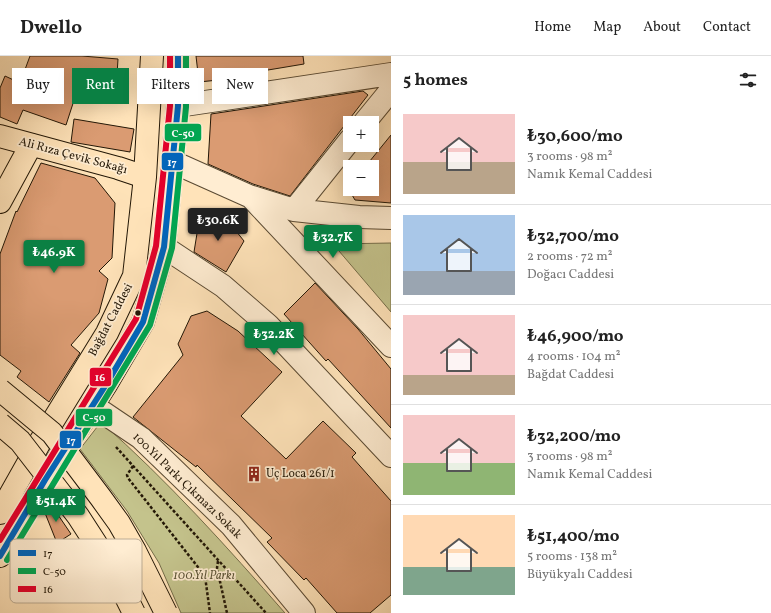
<!DOCTYPE html>
<html lang="en">
<head>
<meta charset="utf-8">
<style>
  body { margin:0; font-family:Vollkorn,serif; background:#f6f6f6; color:#222; height:100vh; display:flex; flex-direction:column; font-size:15px; white-space:nowrap }
  * { box-sizing:border-box; margin:0 }
  p { font-size:13px; color:#767676 }
  .icon { flex:none; width:22px; height:22px; fill:none; stroke:currentColor; stroke-width:2; stroke-linecap:round; stroke-linejoin:round }
  .map { position:relative; flex:1; overflow:hidden }
  .panel { display:flex; flex-direction:column; background:#fff; width:380px }
  .panel>* { flex:none }
  .hud { position:absolute; left:12px; top:12px; width:319px; height:36px; display:flex; gap:8px }
  .controls { position:absolute; left:343px; top:60px; display:grid; gap:8px }
  .controls a { display:grid; place-items:center; width:36px; height:36px; border-radius:0px; background:#fff; box-shadow:0 4px 16px #0002; font-size:20px }
  .price { position:absolute; translate:-50% -34px; padding:0 9px; border-radius:4px; background:#0b8043; color:#fff; font-size:13px; line-height:26px; filter:drop-shadow(0 1px 2px #0008) }
  .price::after { content:''; position:absolute; left:50%; top:24px; width:12px; height:9px; margin-left:-6px; background:inherit; clip-path:polygon(0 0,100% 0,50% 100%) }
  .price.on { background:#222; color:#fff }
  ul { padding:0; list-style:none }
  li { display:flex; align-items:center; gap:12px; height:100px; padding:0 12px }
  li+li { border-top:1px solid #e0e0e0 }
  li span { display:grid; place-items:center; flex:none; width:112px; height:80px; border-radius:0px; color:#555 }
  li>.icon { margin-inline-start:auto }
  span .icon { width:48px; height:48px; fill:#fffc; stroke-width:1 }
  li b { font-size:17px }
  h2 { display:flex; justify-content:space-between; align-items:center; height:48px; padding:0 12px; font-size:17px }
  .tag { padding:0 14px; border-radius:0px; background:#fff; box-shadow:0 4px 16px #0002; font-size:14px; line-height:36px }
  .tag.on { background:#0b8043; color:#fff }
  header { display:flex; align-items:center; gap:24px; box-sizing:border-box; height:56px; padding:0 20px; background:#fff; border-bottom:1px solid #e0e0e0 }
  header strong { font-size:19px }
  nav { display:flex; gap:22px; margin-inline-start:auto; font-size:14px }
  main { display:flex; flex:1; min-height:0 }
  .map>svg:first-child { display:block }
  .green { fill:#c4c38c; stroke:#746d49 }
  .building { fill:#da9b72; stroke:#231706 }
  .lines { fill:none; stroke-linecap:round; stroke-linejoin:round }
  .minor-casing { stroke:#5a4a33; stroke-width:24 }
  .major-casing { stroke:#231706; stroke-width:24 }
  .highway-casing { stroke:#231706; stroke-width:24 }
  .path { stroke:#231706; stroke-width:2.5; stroke-dasharray:3 2; stroke-linecap:butt }
  .minor { stroke:#ffedd2; stroke-width:22 }
  .major { stroke:#ffe3b9; stroke-width:22 }
  .highway { stroke:#ffe3b9; stroke-width:22 }
  .highway-bridge-casing { stroke:#231706; stroke-width:24; stroke-linecap:butt }
  .highway-bridge { stroke:#ffe3b9; stroke-width:22 }
  .bus-1-casing { stroke:#ffedd2; stroke-width:9 }
  .bus-2-casing { stroke:#ffedd2; stroke-width:9 }
  .bus-3-casing { stroke:#ffedd2; stroke-width:9 }
  .bus-1 { stroke:#0065bd; stroke-width:6 }
  .bus-2 { stroke:#00a651; stroke-width:6 }
  .bus-3 { stroke:#e4002b; stroke-width:6 }
  .bus-dot { fill:#231706; stroke:#ffedd2; stroke-width:1.5 }
  .labels { text-anchor:middle; dominant-baseline:central; stroke-width:3.5; stroke-linejoin:round; paint-order:stroke }
  .street-label { font-size:12px; fill:#231706; stroke:#ffedd2 }
  .poi-label { font-size:12px; fill:#231706; stroke:#ffedd2; text-anchor:start }
  .park-label { font-size:12px; font-style:italic; fill:#5b5335; stroke:#ffedd2 }
  .key { fill:#ffedd2; stroke:#bdad95; stroke-width:1 }
  .key-label { font-size:11px; fill:#231706 }
  .line-badge { stroke:#ffedd2; stroke-width:1.5 }
  .badge-label { font-size:11px; text-anchor:middle; font-weight:bold; fill:#fff }
</style>
</head>
<body>
<header>
<strong>Dwello</strong>
<nav><a>Home</a><a>Map</a><a>About</a><a>Contact</a></nav>
</header>
<main>
<div class="map">
<svg width="391" height="557" viewBox="0 0 391 557">
  <rect width="100%" height="100%" fill="#ffe3b9"/>
  <filter id="stains"><feTurbulence type="fractalNoise" baseFrequency=".005" numOctaves="4"/><feColorMatrix values="0 0 0 0 .2 0 0 0 0 .09 0 0 0 0 .02 0 0 0 .5 -.17"/></filter>
  <radialGradient id="worn" r=".72"><stop offset=".6" stop-color="#630" stop-opacity="0"/><stop offset="1" stop-color="#630" stop-opacity=".3"/></radialGradient>
  <path class="green" d="M 391,187 L 391,256 L 333,188 Z
    M 101,366 C 168,425 227,491 285,557 L 181,557 L 159,507 L 127,455 L 80,393 Z"/>
  <path class="building" d="M 30,0 L 82,0 L 118,3 L 116,34 L 78,32 L 66,69 L 23,54 L 17,68 L 0,61 L 0,32 L 5,20 L 20,27 Z
    M 196,0 L 303,0 L 304,8 L 256,16 L 257,20 L 199,26 Z
    M 363,35 L 368,39 L 290,140 L 253,128 L 208,108 L 211,58 Z
    M 74,63 L 134,73 L 130,96 L 71,86 Z
    M 391,79 L 391,147 L 355,144 L 348,132 L 350,130 L 350,133 L 372,133 L 372,111 L 365,111 Z
    M 41,107 L 95,122 L 115,147 L 112,202 L 99,215 L 108,223 L 99,257 L 71,289 L 80,297 L 49,346 L 17,321 L 21,315 L 0,299 L 0,198 L 16,155 L 17,156 Z
    M 224,160 L 244,185 L 226,216 L 194,196 L 199,165 Z
    M 315,227 L 358,273 L 391,313 L 391,372 L 328,303 L 326,305 L 284,258 Z
    M 207,255 L 238,275 L 282,316 L 241,360 L 286,403 L 323,365 L 356,397 L 352,401 L 391,445 L 391,539 L 370,557 L 337,557 L 306,522 L 304,524 L 267,486 L 272,482 L 197,409 L 196,411 L 133,361 L 183,299 L 178,288 L 191,260 Z
    M 48,444 L 71,478 L 57,487 L 43,452 Z"/>
  <g class="lines">
    <defs>
      <path id="minor" d="M 178,50 L 391,18
        M 364,67 L 391,34
        M 173,106 L 249,140 L 294,154 L 359,161 L 391,162
        M 251,141 L 391,290
        M 294,154 L 350,84
        M 164,191 L 223,230 L 268,269 L 391,400
        M 92,349 L 141,382 L 231,469 L 304,557"/>
      <path id="major" d="M 0,80 L 118,112 L 145,121
        M 0,457 L 40,386 L 107,277 L 134,220 L 145,121 L 152,0
        M 0,500 L 45,424 L 107,327 L 143,266 L 164,191 L 178,50 L 178,0"/>
      <path id="highway" d="M 0,146 L 31,89"/>
    </defs>
    <use href="#minor" class="minor-casing"/>
    <use href="#major" class="major-casing"/>
    <use href="#highway" class="highway-casing"/>
    <path class="path" d="M 116,391 L 266,557
      M 133,410 L 127,419 L 128,422 L 205,520 L 210,557
      M 218,505 L 217,512 L 227,557"/>
    <use href="#minor" class="minor"/>
    <use href="#major" class="major"/>
    <use href="#highway" class="highway"/>
    <defs>
      <path id="highway-bridge" d="M 0,334 L 52,377 L 101,442 L 119,467 L 135,495 L 166,557
        M 0,368 L 20,385 L 78,460 L 111,511 L 134,557"/>
    </defs>
    <use href="#highway-bridge" class="highway-bridge-casing"/>
    <use href="#highway-bridge" class="highway-bridge"/>
    <defs>
      <path id="bus-1" d="M 0,500 L 45,424 L 107,327 L 143,266 L 164,191 L 178,50 L 178,0"/>
      <path id="bus-2" d="M 7,504 L 150,269 L 172,192 L 186,51 L 186,0"/>
      <path id="bus-3" d="M 0,484 L 136,263 L 156,190 L 170,50 L 170,0"/>
    </defs>
    <use href="#bus-1" class="bus-1-casing"/>
    <use href="#bus-2" class="bus-2-casing"/>
    <use href="#bus-3" class="bus-3-casing"/>
    <use href="#bus-1" class="bus-1"/>
    <use href="#bus-2" class="bus-2"/>
    <use href="#bus-3" class="bus-3"/>
  </g>
  <defs>
    <symbol id="building-bare" viewBox="-9 -9 18 18"><path d="M-4-6H4V6H1V3H-1V6H-4ZM-2.5-4.3h1.7v1.8h-1.7ZM.8-4.3h1.7v1.8H.8ZM-2.5-1h1.7V.8h-1.7ZM.8-1h1.7V.8H.8Z" fill="#8f2418" stroke="#ffedd2" stroke-width="2.5" paint-order="stroke"/></symbol>
  </defs>
  <g fill-rule="evenodd">
    <use href="#building-bare" x="243" y="407" width="22" height="22"/>
  </g>
  <circle class="bus-dot" cx="138" cy="257" r="3.5"/>
  <g class="labels">
    <g class="street-label">
      <text transform="translate(73 100) rotate(15)">Ali Rıza Çevik Sokağı</text>
      <text transform="translate(111 264) rotate(-62)">Bağdat Caddesi</text>
      <text transform="translate(187 430) rotate(44)">100.Yıl Parkı Çıkmazı Sokak</text>
    </g>
    <g class="poi-label">
      <text x="266" y="418">Uç Loca 261/1</text>
    </g>
    <g class="park-label">
      <text x="204" y="520">100.Yıl Parkı</text>
    </g>
  </g>
  <rect x="10" y="483" width="132" height="64" rx="6" class="key"/>
  <rect x="18" y="494" width="18" height="6" fill="#0065bd"/>
  <rect x="18" y="512" width="18" height="6" fill="#00a651"/>
  <rect x="18" y="530" width="18" height="6" fill="#e4002b"/>
  <g class="key-label">
    <text x="43" y="501">17</text>
    <text x="43" y="519">C-50</text>
    <text x="43" y="537">16</text>
  </g>
  <g class="line-badge">
    <rect x="164" y="67" width="38" height="19" rx="4" fill="#00a651"/>
    <rect x="161" y="96" width="23" height="19" rx="4" fill="#0065bd"/>
    <rect x="89" y="311" width="23" height="20" rx="4" fill="#e4002b"/>
    <rect x="75" y="352" width="38" height="19" rx="4" fill="#00a651"/>
    <rect x="59" y="374" width="23" height="19" rx="4" fill="#0065bd"/>
  </g>
  <g class="badge-label">
    <text x="183" y="81">C-50</text>
    <text x="172" y="110">17</text>
    <text x="100" y="325">16</text>
    <text x="94" y="365">C-50</text>
    <text x="71" y="388">17</text>
  </g>
  <rect width="100%" height="100%" filter="url(#stains)"/>
  <rect width="100%" height="100%" fill="url(#worn)"/>
</svg>
<div class="controls">
<a>+</a>
<a>−</a>
</div>
<b class="price on" style="left:218px;top:186px">₺30.6K</b>
<b class="price" style="left:333px;top:203px">₺32.7K</b>
<b class="price" style="left:54px;top:218px">₺46.9K</b>
<b class="price" style="left:274px;top:300px">₺32.2K</b>
<b class="price" style="left:56px;top:467px">₺51.4K</b>
<div class="hud">
<a class="tag">Buy</a>
<a class="tag on">Rent</a>
<a class="tag">Filters</a>
<a class="tag">New</a>
</div>
</div>
<section class="panel">
<h2>5 homes<svg class="icon" aria-label="filters" viewBox="0 0 24 24"><path d="M4 7h16M4 17h16"/><circle cx="9" cy="7" r="2"/><circle cx="15" cy="17" r="2"/></svg></h2>
<ul>
<li><span style="background:linear-gradient(#f6c9c9 60%,#b9a48a 0)"><svg class="icon" aria-label="home" viewBox="0 0 24 24"><path d="M3 11l9-7 9 7M6 9v11h12V9"/></svg></span><div><b>₺30,600/mo</b><p>3 rooms · 98 m²</p><p>Namık Kemal Caddesi</p></div></li>
<li><span style="background:linear-gradient(#a9c7e8 70%,#9aa5b1 0)"><svg class="icon" aria-label="home" viewBox="0 0 24 24"><path d="M3 11l9-7 9 7M6 9v11h12V9"/></svg></span><div><b>₺32,700/mo</b><p>2 rooms · 72 m²</p><p>Doğacı Caddesi</p></div></li>
<li><span style="background:linear-gradient(#f6c9c9 75%,#b9a48a 0)"><svg class="icon" aria-label="home" viewBox="0 0 24 24"><path d="M3 11l9-7 9 7M6 9v11h12V9"/></svg></span><div><b>₺46,900/mo</b><p>4 rooms · 104 m²</p><p>Bağdat Caddesi</p></div></li>
<li><span style="background:linear-gradient(#f6c9c9 60%,#8fb573 0)"><svg class="icon" aria-label="home" viewBox="0 0 24 24"><path d="M3 11l9-7 9 7M6 9v11h12V9"/></svg></span><div><b>₺32,200/mo</b><p>3 rooms · 98 m²</p><p>Namık Kemal Caddesi</p></div></li>
<li><span style="background:linear-gradient(#ffd9b3 65%,#7fa58c 0)"><svg class="icon" aria-label="home" viewBox="0 0 24 24"><path d="M3 11l9-7 9 7M6 9v11h12V9"/></svg></span><div><b>₺51,400/mo</b><p>5 rooms · 138 m²</p><p>Büyükyalı Caddesi</p></div></li>
</ul>
</section>
</main>
</body>
</html>
